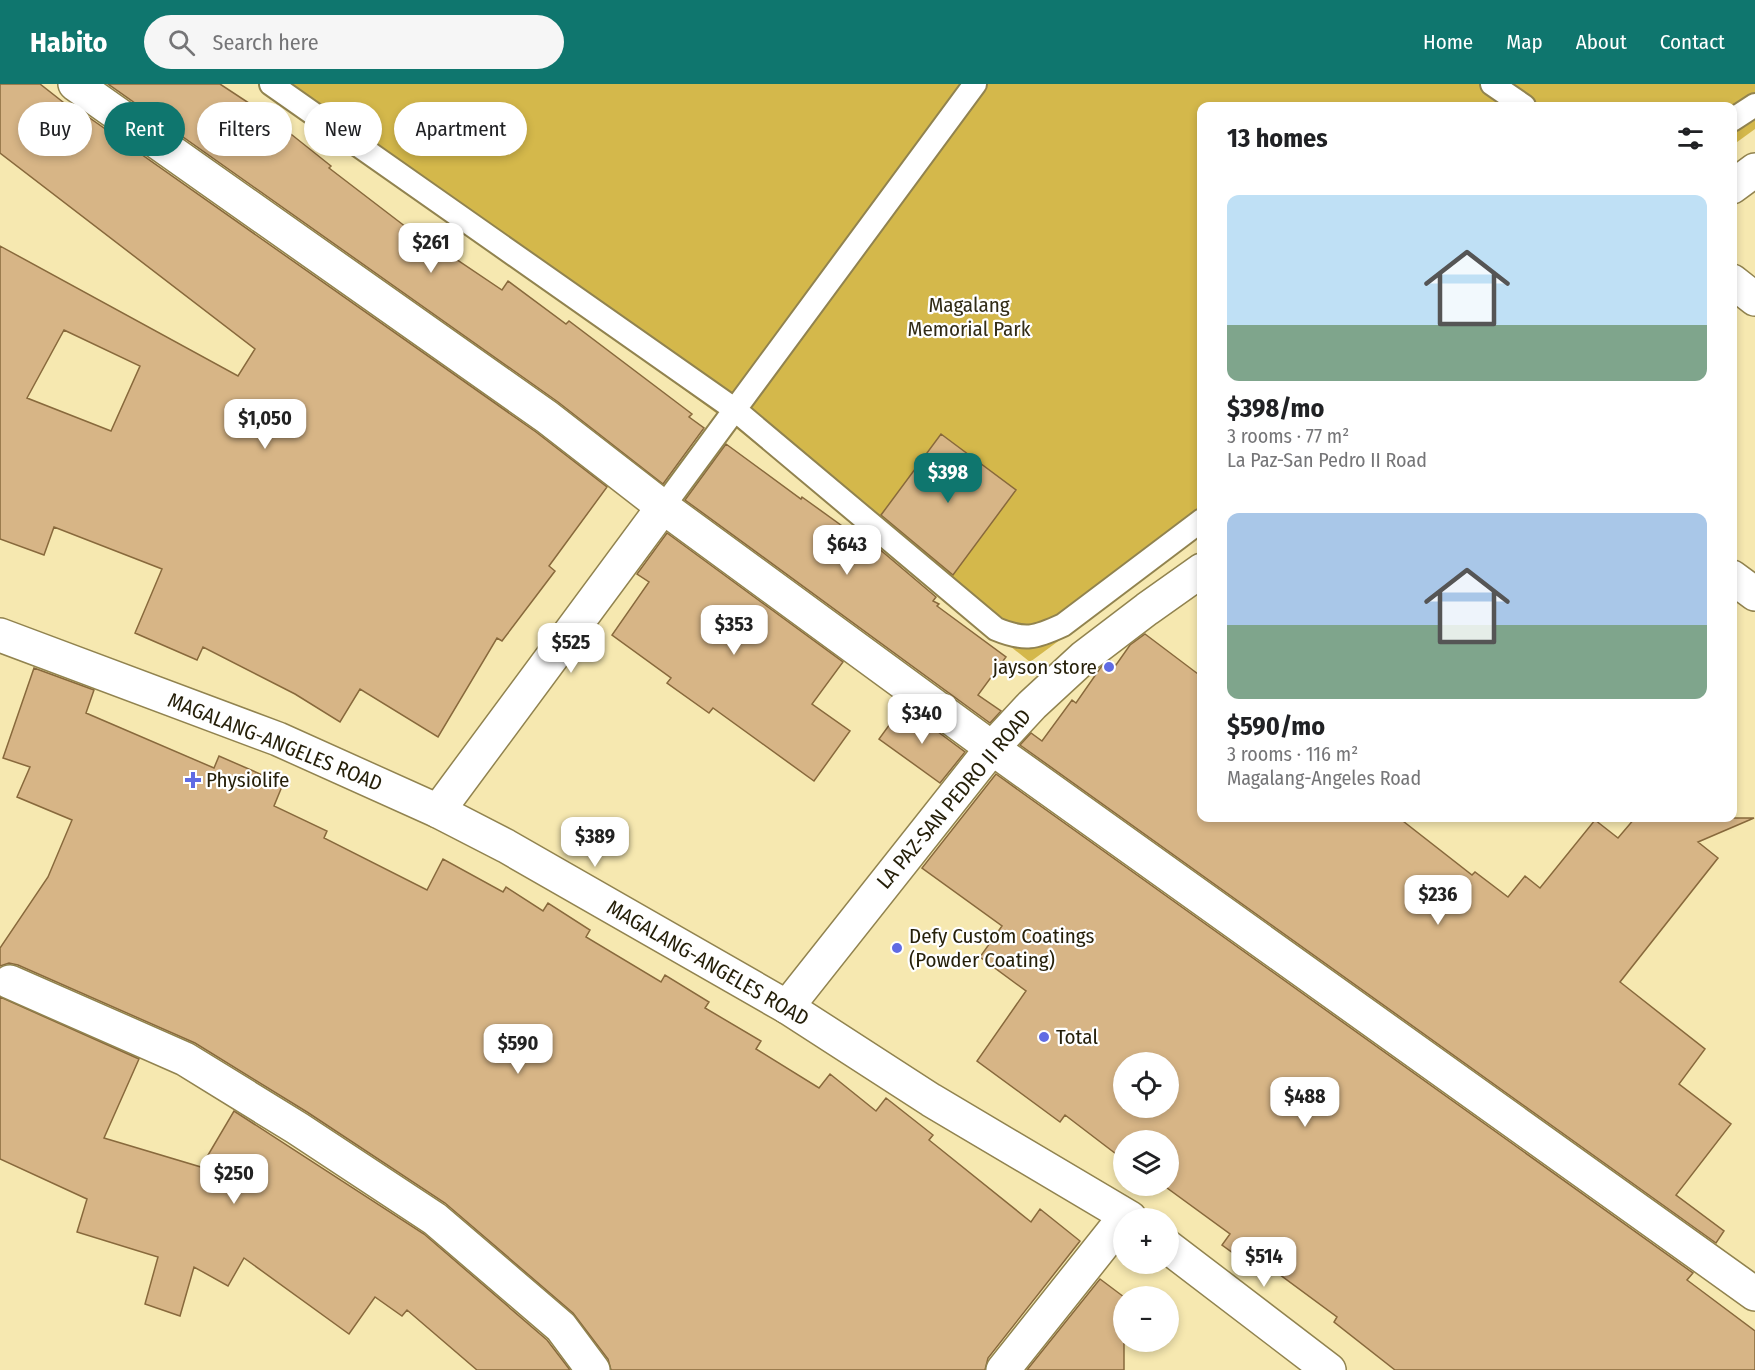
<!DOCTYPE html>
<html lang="en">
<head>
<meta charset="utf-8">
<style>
  body { margin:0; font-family:"Fira Sans Condensed",sans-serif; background:#f6f6f6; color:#202124; height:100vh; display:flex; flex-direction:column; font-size:22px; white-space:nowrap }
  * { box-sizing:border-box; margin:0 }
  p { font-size:20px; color:#757577 }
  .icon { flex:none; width:33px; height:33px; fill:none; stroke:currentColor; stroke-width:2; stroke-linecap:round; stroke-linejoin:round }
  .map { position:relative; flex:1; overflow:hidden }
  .details { position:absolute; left:1197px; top:18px; width:540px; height:720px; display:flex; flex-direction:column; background:#fff; border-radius:12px; box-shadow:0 3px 9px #0003 }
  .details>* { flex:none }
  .banner { position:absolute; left:18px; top:18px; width:570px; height:54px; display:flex; gap:12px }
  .buttons { position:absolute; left:1113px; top:968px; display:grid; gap:12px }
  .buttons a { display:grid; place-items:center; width:66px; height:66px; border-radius:50%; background:#fff; box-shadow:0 3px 9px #0003; font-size:30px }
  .price { position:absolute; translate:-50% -51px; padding:0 14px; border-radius:12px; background:#fff; color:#222; font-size:20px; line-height:39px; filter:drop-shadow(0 2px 3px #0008) }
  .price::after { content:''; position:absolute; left:50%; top:36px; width:18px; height:14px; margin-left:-9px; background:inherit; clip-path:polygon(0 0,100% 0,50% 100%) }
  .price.on { background:#0f766e; color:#fff }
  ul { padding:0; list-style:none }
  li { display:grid; align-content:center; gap:12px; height:318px; padding:0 30px }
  li span { display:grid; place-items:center; height:186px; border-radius:12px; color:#555 }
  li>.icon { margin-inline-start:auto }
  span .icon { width:108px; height:108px; fill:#fffc; stroke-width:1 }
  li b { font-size:26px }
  h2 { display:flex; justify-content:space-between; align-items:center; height:72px; padding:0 30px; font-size:26px }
  .tag { padding:0 21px; border-radius:27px; background:#fff; box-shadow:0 3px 9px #0003; font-size:21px; line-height:54px }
  .tag.on { background:#0f766e; color:#fff }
  header { display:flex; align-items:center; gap:36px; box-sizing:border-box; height:84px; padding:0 30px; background:#0f766e; color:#fff }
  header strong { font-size:28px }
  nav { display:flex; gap:33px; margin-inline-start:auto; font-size:21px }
  .search { width:420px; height:54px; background:#f6f6f6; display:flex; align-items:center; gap:15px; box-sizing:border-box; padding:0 21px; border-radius:33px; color:#757577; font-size:22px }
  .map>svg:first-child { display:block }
  .green { fill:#d4b84b }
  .building { fill:#d7b586; stroke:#88693c; stroke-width:1.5; fill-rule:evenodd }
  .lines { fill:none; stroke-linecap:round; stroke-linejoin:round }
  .service-casing { stroke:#91834f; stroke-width:26 }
  .minor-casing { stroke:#91834f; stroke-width:36 }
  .tertiary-casing { stroke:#91834f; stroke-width:36 }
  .secondary-casing { stroke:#91834f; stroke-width:36 }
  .service { stroke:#fff; stroke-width:22 }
  .minor { stroke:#fff; stroke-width:33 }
  .tertiary { stroke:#fff; stroke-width:33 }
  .secondary { stroke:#fff; stroke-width:33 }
  .poi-dot { fill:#606be3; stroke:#fff; stroke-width:2 }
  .labels { text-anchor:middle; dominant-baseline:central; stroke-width:4.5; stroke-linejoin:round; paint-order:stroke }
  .park-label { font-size:21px; fill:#322c16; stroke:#fff }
  .poi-label { font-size:21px; fill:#251f09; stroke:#fff; text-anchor:start }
  .street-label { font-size:21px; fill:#251f09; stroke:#fff }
</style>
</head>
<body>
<header>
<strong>Habito</strong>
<div class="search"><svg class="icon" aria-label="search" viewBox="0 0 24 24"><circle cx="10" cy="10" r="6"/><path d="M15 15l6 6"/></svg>Search here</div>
<nav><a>Home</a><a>Map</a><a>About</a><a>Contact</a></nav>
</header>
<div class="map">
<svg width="1755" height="1286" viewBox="0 0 1755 1286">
  <rect width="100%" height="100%" fill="#f6e8b0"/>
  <path class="green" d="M 268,0 L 1755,0 L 1755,45 L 1733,61 L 1732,22 L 1202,22 L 1201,452 L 1030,578 L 727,337 Z"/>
  <path class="building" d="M 0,0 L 40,0 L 82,33 L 84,30 L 536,348 L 607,403 L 549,482 L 555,487 L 502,557 L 497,554 L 438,653 L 360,605 L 340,638 L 295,610 L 203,563 L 197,576 L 135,549 L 162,485 L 54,443 L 44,471 L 0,455 L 0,162 L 238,292 L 255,265 L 0,69 ZM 64,246 L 140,282 L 111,347 L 27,314 Z
    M 108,0 L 220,0 L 267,31 L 331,82 L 329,84 L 436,166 L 438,163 L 502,206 L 508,197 L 566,240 L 569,237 L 692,330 L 689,333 L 704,344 L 663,400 L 558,318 Z
    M 941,350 L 1016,406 L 953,491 L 881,431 Z
    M 726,360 L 801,415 L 802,413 L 863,457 L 865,453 L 936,513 L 933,517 L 939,520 L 937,522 L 1006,573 L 978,611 L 1001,627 L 990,639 L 685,416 Z
    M 667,449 L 843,578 L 812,620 L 850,647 L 814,697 L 713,624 L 709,629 L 667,599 L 671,594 L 612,551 L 649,498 L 637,490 Z
    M 1145,550 L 1202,593 L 1202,734 L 1399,734 L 1472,791 L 1475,788 L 1508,813 L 1525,792 L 1540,804 L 1595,736 L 1618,754 L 1635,734 L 1754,734 L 1698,758 L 1718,774 L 1620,898 L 1705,965 L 1679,1000 L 1731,1040 L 1676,1111 L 1724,1147 L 1716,1159 L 1020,661 L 1031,649 L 1042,657 L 1072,616 L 1076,619 L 1101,583 L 1110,577 L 1116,581 L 1130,561 Z
    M 34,584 L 94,606 L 86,629 L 214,684 L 219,672 L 283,700 L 274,722 L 327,747 L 324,754 L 427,806 L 443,775 L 503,808 L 506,803 L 543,827 L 548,819 L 590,846 L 586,853 L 661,898 L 665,891 L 709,918 L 705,924 L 761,957 L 756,965 L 819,1004 L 830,990 L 876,1027 L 886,1014 L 933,1051 L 929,1056 L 1031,1138 L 1040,1125 L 1080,1157 L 988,1274 L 985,1286 L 611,1286 L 608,1275 L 573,1229 L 445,1119 L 307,1028 L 195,959 L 18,881 L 9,879 L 0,882 L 0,864 L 48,793 L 72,736 L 17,713 L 30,683 L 3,674 Z
    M 903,622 L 965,668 L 940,699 L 879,655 Z
    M 996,690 L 1693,1189 L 1687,1196 L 1755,1247 L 1755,1286 L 1395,1286 L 1334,1238 L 1337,1233 L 1268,1182 L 1262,1190 L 1222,1161 L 1230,1150 L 1163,1101 L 1168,1101 L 1168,1056 L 1124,1056 L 1124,1076 L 1065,1031 L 1060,1038 L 977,977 L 1026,907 L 980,873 L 1002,842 L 922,784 ZM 1124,978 L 1168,978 L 1168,1023 L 1124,1023 Z
    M 0,913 L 139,975 L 104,1054 L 201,1083 L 234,1027 L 424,1150 L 547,1256 L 570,1286 L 477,1286 L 407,1226 L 402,1232 L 375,1213 L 349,1250 L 244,1174 L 228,1202 L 194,1183 L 180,1232 L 145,1220 L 158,1173 L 77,1148 L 87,1115 L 0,1075 Z
    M 1100,1195 L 1124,1213 L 1124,1286 L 1027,1286 Z"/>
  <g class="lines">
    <defs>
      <path id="service" d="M 271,0 L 734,325 L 996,545 C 1025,557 1035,554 1063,541 L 1202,436
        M 1492,0 L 1524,22
        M 1732,36 L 1755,21
        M 663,423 L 975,0"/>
      <path id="minor" d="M 75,0 L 547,333 L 663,423 L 992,664 L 1755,1210
        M 1732,197 L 1755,215
        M 1732,493 L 1755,510
        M 438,727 L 663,423
        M 10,898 L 185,975 L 297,1044 L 435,1135 L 561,1243 L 593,1286
        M 1003,1286 L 1124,1134"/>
      <path id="tertiary" d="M 1732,103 L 1755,86
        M 787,923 L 992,664 L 1032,621 L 1084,573 L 1147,525 L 1202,486"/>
      <path id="secondary" d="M 0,551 L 278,655 L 438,727 L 506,762 L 787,923 L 931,1016 L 1130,1134
        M 1168,1163 L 1329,1286"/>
    </defs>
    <use href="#service" class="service-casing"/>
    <use href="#minor" class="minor-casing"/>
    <use href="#tertiary" class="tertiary-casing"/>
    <use href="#secondary" class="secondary-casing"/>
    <use href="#service" class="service"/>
    <use href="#minor" class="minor"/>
    <use href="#tertiary" class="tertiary"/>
    <use href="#secondary" class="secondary"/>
  </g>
  <g class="poi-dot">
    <circle cx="1109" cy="583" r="6"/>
    <path d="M190 687h6v6h6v6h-6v6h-6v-6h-6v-6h6z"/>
    <circle cx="897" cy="864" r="6"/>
    <circle cx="1044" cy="953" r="6"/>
  </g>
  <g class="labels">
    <g class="park-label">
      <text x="969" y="221">Magalang<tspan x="969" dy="24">Memorial Park</tspan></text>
    </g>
    <g class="poi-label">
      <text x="1097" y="583" text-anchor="end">jayson store</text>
      <text x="206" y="696">Physiolife</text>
      <text x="909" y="852">Defy Custom Coatings<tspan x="909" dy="24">(Powder Coating)</tspan></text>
      <text x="1056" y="953">Total</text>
    </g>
    <g class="street-label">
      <text transform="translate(275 658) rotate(22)">MAGALANG-ANGELES ROAD</text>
      <text transform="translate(954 715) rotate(-50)">LA PAZ-SAN PEDRO II ROAD</text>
      <text transform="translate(708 879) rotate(30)">MAGALANG-ANGELES ROAD</text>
    </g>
  </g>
</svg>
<div class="buttons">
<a><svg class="icon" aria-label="locate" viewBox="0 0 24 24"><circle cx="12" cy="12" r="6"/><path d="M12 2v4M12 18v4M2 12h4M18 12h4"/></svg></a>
<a><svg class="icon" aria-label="layers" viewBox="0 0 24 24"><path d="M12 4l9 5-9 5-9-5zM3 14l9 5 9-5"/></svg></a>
<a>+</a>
<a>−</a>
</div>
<b class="price" style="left:431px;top:190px">$261</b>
<b class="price" style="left:265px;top:366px">$1,050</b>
<b class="price on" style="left:948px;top:420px">$398</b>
<b class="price" style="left:847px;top:492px">$643</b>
<b class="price" style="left:734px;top:572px">$353</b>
<b class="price" style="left:571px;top:590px">$525</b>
<b class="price" style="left:922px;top:661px">$340</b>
<b class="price" style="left:595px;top:784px">$389</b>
<b class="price" style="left:1438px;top:842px">$236</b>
<b class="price" style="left:518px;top:991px">$590</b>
<b class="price" style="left:1305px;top:1044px">$488</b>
<b class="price" style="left:234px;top:1121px">$250</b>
<b class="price" style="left:1264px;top:1204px">$514</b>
<div class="banner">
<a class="tag">Buy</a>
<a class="tag on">Rent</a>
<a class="tag">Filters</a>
<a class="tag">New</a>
<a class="tag">Apartment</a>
</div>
<section class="details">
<h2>13 homes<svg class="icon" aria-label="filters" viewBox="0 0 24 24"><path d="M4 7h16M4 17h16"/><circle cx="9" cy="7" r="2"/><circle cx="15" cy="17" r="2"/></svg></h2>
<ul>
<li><span style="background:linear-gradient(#bfe0f5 70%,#7fa58c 0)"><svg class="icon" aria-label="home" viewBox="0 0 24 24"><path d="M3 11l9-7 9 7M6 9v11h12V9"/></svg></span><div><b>$398/mo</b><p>3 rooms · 77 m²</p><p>La Paz-San Pedro II Road</p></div></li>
<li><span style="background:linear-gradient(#a9c7e8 60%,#7fa58c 0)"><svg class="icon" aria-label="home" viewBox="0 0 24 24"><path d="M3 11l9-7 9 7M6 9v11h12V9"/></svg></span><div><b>$590/mo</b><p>3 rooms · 116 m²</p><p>Magalang-Angeles Road</p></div></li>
</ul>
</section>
</div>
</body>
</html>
